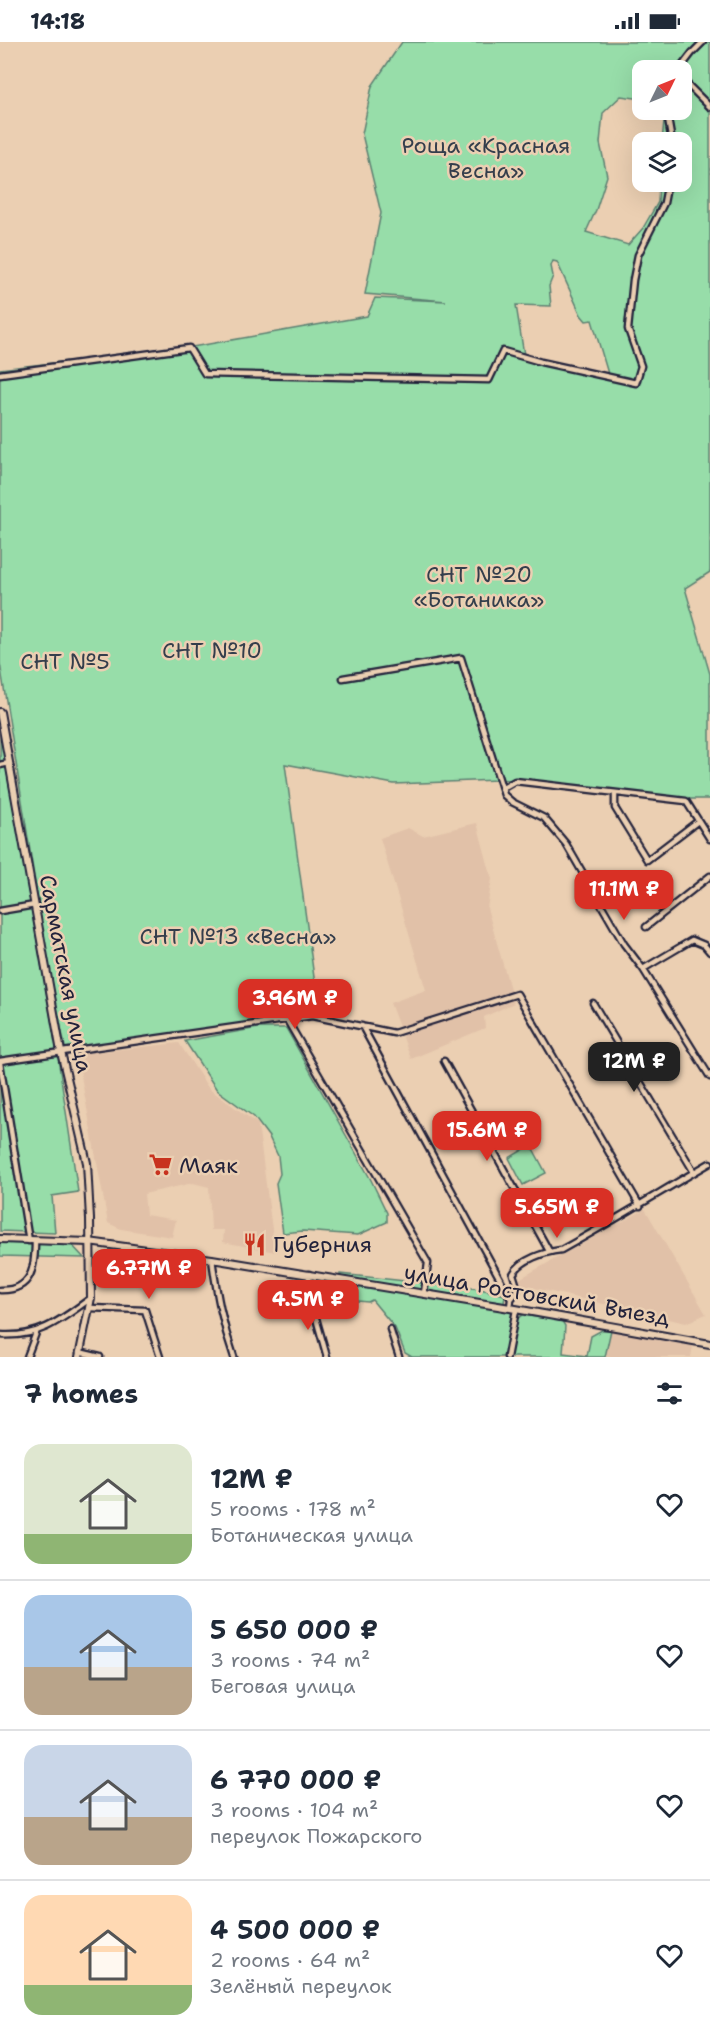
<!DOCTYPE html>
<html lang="en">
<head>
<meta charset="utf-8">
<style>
  body { margin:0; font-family:"Shantell Sans",sans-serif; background:#f2f2f3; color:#1f2937; height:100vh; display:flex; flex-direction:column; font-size:22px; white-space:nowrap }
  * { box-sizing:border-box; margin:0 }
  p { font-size:20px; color:#747a83 }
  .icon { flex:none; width:33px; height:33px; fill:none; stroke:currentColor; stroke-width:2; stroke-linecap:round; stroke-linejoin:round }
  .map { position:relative; height:1315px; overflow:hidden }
  .panel { display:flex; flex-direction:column; background:#fff; flex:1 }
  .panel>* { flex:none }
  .needle { width:39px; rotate:47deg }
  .buttons { position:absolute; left:632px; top:18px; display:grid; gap:12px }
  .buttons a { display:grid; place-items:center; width:60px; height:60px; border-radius:12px; background:#fff; box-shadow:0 6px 24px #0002; font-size:30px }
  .price { position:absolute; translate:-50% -51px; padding:0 14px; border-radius:12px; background:#d93025; color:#fff; font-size:20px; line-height:39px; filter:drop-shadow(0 2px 3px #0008) }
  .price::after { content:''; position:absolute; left:50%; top:36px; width:18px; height:14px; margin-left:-9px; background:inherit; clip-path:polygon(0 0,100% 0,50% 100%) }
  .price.current { background:#222; color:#fff }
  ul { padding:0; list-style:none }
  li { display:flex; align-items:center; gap:18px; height:150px; padding:0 24px }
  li+li { border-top:2px solid #e0e1e3 }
  li span { display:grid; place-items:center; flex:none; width:168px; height:120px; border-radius:18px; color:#555 }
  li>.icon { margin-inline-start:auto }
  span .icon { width:72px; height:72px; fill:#fffc; stroke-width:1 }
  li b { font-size:26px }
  h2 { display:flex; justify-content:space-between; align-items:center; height:72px; padding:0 24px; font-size:26px }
  .status { display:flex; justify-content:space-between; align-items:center; height:42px; padding:0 30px; background:#fff; direction:ltr }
  .status svg { height:16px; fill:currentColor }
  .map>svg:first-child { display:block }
  .built { fill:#e1c1a8 }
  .green { fill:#97dda9; stroke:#5c8072; stroke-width:1.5; fill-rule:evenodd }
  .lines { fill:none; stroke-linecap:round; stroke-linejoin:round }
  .street-casing { stroke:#22223b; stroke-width:9 }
  .secondary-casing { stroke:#22223b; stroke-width:10 }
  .street { stroke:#ebcfb2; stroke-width:4.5 }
  .secondary { stroke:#ebcfb2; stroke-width:6 }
  .labels { text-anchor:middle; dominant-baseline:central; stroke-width:5; stroke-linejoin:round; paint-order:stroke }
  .park-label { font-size:22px; fill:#343e4c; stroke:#ebcfb2 }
  .street-label { font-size:22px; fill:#22223b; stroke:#ebcfb2 }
  .poi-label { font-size:22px; fill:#22223b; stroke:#ebcfb2; text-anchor:start }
</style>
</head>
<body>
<div class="status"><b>14:18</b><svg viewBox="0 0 49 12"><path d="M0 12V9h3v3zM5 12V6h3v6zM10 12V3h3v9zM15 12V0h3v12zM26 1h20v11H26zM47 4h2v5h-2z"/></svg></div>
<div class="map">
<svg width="710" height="1315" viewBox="0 0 710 1315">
  <rect width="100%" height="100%" fill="#ebcfb2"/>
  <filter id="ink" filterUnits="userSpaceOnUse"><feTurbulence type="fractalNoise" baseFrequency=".0167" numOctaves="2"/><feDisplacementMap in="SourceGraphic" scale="12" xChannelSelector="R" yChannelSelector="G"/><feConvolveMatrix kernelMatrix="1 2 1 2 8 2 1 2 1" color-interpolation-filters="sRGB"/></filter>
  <g filter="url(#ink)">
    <path class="built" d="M 477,781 L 492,837 L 487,866 L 514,961 L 484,975 L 485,986 L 411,1017 L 390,961 L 426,948 L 380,796 L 408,786 L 423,794 Z
      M 179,1001 L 209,1047 L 258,1082 L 275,1210 L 223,1200 L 224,1188 L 211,1188 L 209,1145 L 193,1141 L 144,1152 L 146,1173 L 176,1178 L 172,1195 L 121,1187 L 108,1181 L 77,1012 Z
      M 645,1167 L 706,1272 L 686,1281 L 521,1243 L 519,1237 Z
      M 611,1288 L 693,1304 L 691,1315 L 605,1315 Z"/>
    <path class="green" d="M 402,0 L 710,0 L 710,530 L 685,546 L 710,632 L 710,757 L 681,757 L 545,745 L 526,737 L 394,742 L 285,722 L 316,950 L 315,974 L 66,1010 L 47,915 L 0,621 L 0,327 L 192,305 L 367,274 L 375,256 L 446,259 L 365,252 L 381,171 L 362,92 L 372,44 ZM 642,28 L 681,28 L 681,68 L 665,68 L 662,100 L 681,100 L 681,140 L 659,140 L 658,160 L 643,186 L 628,203 L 586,190 L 596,168 L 607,134 L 600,101 L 603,71 L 621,54 L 642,57 ZM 553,219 L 557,220 L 581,273 L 586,279 L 592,278 L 609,335 L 525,319 L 516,263 L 551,264 L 549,244 L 553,234 L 551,224 Z
      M 0,691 L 58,1016 L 78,1150 L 52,1154 L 55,1191 L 0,1189 Z
      M 258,986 L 286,986 L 371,1138 L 387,1171 L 387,1180 L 358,1193 L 303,1189 L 283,1191 L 276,1141 L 280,1132 L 278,1114 L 269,1095 L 254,1075 L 217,1048 L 185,999 Z
      M 531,1103 L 546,1131 L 523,1143 L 509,1116 Z
      M 0,1201 L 72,1203 L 84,1216 L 0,1214 Z
      M 340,1232 L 480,1247 L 505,1253 L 504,1261 L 340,1235 Z
      M 313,1235 L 509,1268 L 512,1272 L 504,1315 L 412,1315 L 405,1311 L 395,1286 L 372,1258 L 368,1260 L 316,1255 L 312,1240 Z
      M 522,1273 L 562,1279 L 565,1284 L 563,1311 L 587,1314 L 591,1294 L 602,1288 L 611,1288 L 605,1315 L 510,1315 L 516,1278 Z"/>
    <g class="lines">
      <defs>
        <path id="street" d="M 679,28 L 692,11 L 703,0
          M 681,36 L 710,65
          M 669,68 L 668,77 L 672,100
          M 0,332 L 189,306 L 205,332 L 489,338 L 503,309 L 541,320 L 636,341 L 641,324 L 628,287 L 633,238 L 638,213 L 664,161 L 668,140
          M 343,636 L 461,616 L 504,753 L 512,760 L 544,776 L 566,802 L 624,902 L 643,927 L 710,1035
          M 0,723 L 9,721
          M 503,746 L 515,739 L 686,759 L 710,797
          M 615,751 L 615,766 L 647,818 L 698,779
          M 0,869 L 35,863
          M 646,885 L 710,834
          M 643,927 L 692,898 L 704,903 L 710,910
          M 593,961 L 694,1130
          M 287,978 L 428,1221 L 424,1252
          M 362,984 L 511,1257
          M 0,1019 L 312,974 L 394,991 L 517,952 L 640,1164
          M 444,1019 L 549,1209
          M 0,1021 L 29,1199
          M 212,1217 C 217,1253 222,1281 234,1315
          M 309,1232 L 310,1255 L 327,1315
          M 0,1248 C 33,1249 35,1224 35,1199
          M 90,1266 L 145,1268 L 160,1315
          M 510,1266 L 511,1257 L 518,1248 L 513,1232 C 521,1217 545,1210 561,1208 C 612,1180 660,1150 710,1121
          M 390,1287 L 399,1315
          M 0,1293 C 39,1296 61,1278 91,1256
          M 79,1310 L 100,1315
          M 27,1315 L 36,1291
          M 507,1315 L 516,1268"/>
        <path id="secondary" d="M 0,670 L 61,1010 L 87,1121 L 90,1177 L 91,1256 L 79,1315
          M 0,1197 L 89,1200 L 212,1217 L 510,1266 L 710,1302"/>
      </defs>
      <use href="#street" class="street-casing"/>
      <use href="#secondary" class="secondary-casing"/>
      <use href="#street" class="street"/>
      <use href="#secondary" class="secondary"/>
    </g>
  </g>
  <defs>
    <symbol id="supermarket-bare" viewBox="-9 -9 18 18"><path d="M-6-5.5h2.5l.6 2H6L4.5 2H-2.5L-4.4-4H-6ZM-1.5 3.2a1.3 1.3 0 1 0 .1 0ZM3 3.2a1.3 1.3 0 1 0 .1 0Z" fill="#c8321e" stroke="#ebcfb2" stroke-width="2.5" paint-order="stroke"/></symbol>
    <symbol id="restaurant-bare" viewBox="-9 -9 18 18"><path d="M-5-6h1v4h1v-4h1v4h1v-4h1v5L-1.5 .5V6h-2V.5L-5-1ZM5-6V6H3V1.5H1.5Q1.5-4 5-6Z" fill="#c8321e" stroke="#ebcfb2" stroke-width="2.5" paint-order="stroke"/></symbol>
  </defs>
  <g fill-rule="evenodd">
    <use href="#supermarket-bare" x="144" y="1106" width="33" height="33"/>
    <use href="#restaurant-bare" x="238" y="1186" width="33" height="33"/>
  </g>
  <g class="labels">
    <g class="park-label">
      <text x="486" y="103">Роща «Красная<tspan x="486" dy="25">Весна»</tspan></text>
      <text x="479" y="532">СНТ №20<tspan x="479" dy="25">«Ботаника»</tspan></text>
      <text x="212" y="608">СНТ №10</text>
      <text x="65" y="619">СНТ №5</text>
      <text x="238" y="894">СНТ №13 «Весна»</text>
    </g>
    <g class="street-label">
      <text transform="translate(66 932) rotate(79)">Сарматская улица</text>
      <text transform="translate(537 1253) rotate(10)">улица Ростовский Выезд</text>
    </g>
    <g class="poi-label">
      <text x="179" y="1123">Маяк</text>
      <text x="273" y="1202">Губерния</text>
    </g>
  </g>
</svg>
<div class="buttons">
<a><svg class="needle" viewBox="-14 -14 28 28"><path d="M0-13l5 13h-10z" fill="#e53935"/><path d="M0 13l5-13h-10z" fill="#747a83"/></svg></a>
<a><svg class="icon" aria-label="layers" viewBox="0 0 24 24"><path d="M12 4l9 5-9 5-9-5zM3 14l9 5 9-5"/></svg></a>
</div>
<b class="price" style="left:624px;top:879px">11.1M ₽</b>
<b class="price" style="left:295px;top:988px">3.96M ₽</b>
<b class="price current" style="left:634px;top:1051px">12M ₽</b>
<b class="price" style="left:487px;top:1120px">15.6M ₽</b>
<b class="price" style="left:557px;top:1197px">5.65M ₽</b>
<b class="price" style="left:149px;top:1258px">6.77M ₽</b>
<b class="price" style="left:308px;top:1289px">4.5M ₽</b>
</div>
<section class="panel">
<h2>7 homes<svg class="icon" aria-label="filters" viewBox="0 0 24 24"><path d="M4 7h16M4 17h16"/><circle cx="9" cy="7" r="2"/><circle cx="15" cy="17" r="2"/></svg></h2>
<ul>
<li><span style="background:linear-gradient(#dfe7d0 75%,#8fb573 0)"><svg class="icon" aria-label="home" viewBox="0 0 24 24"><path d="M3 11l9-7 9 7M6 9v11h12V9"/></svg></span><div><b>12M ₽</b><p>5 rooms · 178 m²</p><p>Ботаническая улица</p></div><svg class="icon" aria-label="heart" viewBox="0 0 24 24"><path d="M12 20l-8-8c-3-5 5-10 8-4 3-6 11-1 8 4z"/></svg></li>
<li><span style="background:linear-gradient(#a9c7e8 60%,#b9a48a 0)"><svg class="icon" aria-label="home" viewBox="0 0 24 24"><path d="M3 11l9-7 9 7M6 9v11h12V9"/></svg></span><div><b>5 650 000 ₽</b><p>3 rooms · 74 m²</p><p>Беговая улица</p></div><svg class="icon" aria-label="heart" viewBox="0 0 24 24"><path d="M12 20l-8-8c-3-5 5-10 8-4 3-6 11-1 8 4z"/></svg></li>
<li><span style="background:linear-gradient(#c9d6e8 60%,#b9a48a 0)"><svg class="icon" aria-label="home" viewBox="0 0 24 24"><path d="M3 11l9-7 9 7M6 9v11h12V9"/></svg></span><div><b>6 770 000 ₽</b><p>3 rooms · 104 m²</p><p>переулок Пожарского</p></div><svg class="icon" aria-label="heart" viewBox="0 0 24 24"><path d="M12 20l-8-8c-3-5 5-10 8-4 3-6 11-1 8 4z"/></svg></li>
<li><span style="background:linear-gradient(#ffd9b3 75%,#8fb573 0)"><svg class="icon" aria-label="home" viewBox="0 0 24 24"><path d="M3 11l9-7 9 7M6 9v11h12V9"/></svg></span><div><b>4 500 000 ₽</b><p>2 rooms · 64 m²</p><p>Зелёный переулок</p></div><svg class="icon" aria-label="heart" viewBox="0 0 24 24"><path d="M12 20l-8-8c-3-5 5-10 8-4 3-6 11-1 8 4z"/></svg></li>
</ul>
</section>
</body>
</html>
